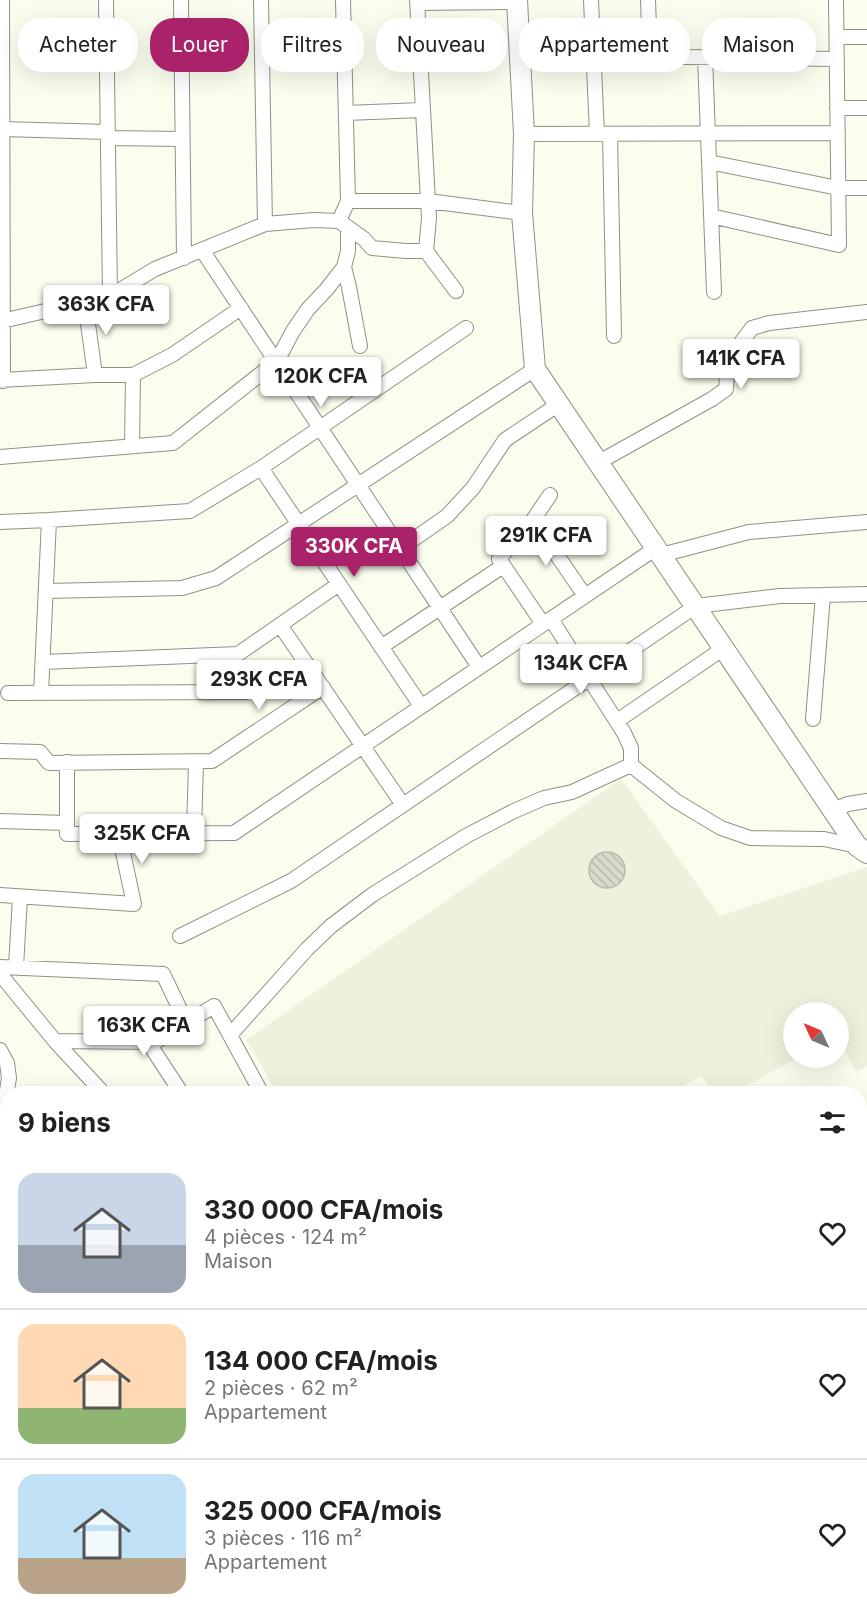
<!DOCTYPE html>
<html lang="fr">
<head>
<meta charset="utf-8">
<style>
  body { margin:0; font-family:Inter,sans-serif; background:#f6f6f6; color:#222; height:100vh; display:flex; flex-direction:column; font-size:22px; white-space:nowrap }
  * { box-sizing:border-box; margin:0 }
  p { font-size:20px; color:#767676 }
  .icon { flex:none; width:33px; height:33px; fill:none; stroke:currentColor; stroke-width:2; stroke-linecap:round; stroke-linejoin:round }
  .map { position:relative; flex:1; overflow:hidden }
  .sheet { position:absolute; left:0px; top:1086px; width:867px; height:536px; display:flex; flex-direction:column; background:#fff; border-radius:24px 24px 0 0; box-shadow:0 6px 24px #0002 }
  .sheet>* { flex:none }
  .guide { position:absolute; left:18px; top:18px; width:831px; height:54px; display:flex; gap:12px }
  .needle { width:39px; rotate:314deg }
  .buttons { position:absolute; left:783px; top:1002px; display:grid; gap:12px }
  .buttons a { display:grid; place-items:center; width:66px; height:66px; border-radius:50%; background:#fff; box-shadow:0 6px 24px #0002; font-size:30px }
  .price { position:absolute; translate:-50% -51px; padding:0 14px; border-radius:6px; background:#fff; color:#222; font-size:20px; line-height:39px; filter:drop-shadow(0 2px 3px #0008) }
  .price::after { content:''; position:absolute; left:50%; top:36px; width:18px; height:14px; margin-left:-9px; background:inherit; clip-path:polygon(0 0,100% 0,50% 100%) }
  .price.active { background:#a9226a; color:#fff }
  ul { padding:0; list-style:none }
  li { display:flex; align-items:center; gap:18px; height:150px; padding:0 18px }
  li+li { border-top:2px solid #e0e0e0 }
  li span { display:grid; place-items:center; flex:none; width:168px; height:120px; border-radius:18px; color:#555 }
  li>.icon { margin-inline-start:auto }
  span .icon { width:72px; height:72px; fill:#fffc; stroke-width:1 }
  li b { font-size:26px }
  h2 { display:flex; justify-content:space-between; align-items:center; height:72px; padding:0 18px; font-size:26px }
  .tag { padding:0 21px; border-radius:24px; background:#fff; box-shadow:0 6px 24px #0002; font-size:21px; line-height:54px }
  .tag.active { background:#a9226a; color:#fff }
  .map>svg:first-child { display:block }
  .built { fill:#ecf2db }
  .building { fill:url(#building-back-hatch); stroke:#b7bbac; stroke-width:1.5 }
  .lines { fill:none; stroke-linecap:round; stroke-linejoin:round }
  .street-casing { stroke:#8e9284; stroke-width:16 }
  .secondary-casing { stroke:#8e9284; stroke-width:22 }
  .street { stroke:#fff; stroke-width:14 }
  .secondary { stroke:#fff; stroke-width:20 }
</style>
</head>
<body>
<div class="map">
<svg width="867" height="1621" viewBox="0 0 867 1621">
  <defs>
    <pattern id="building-back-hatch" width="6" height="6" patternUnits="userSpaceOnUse" patternTransform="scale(1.5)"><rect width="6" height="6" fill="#d7dbcc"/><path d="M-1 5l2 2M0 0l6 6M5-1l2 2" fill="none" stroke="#b8bbae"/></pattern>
  </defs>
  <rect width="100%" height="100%" fill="#f9feee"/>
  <path class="built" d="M 621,779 L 720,916 L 867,867 L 867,1066 L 856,1072 L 839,1038 L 838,1012 L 794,1012 L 794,1058 L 797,1058 L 733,1093 L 712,1093 L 702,1076 L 668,1094 L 277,1093 L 246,1040 Z"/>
  <path class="building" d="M589 870a18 18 0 1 1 36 0a18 18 0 1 1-36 0Z"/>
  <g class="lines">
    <defs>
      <path id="street" d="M 2,0 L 3,381
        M 106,0 L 110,296
        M 181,0 L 184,258
        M 261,0 L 265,224
        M 417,0 L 428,201 L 429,218 L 426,251 L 456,291
        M 591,0 L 597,134
        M 648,0 L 650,57
        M 417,3 L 517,2
        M 837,37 L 867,37
        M 520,55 L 837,59
        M 705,57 L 714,292
        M 837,108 L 867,108
        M 346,113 L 422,110
        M 2,129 L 108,132
        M 524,134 L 838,133
        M 610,134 L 614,336
        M 108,138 L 182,139
        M 709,162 L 838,188 L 867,188
        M 348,201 L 428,201 L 522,213
        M 711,216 L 839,245 L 836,0
        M 339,221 L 348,201 L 343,0
        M 202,250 L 479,667
        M 344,267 L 349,287 L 360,346
        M 85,302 L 95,375
        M 2,321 L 110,296 L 155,269 L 265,224 L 314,220 L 339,221 L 364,239 L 372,248 L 406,251 L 426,251
        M 0,380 L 95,375 L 133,375 L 172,355 L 241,308
        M 132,446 L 133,375
        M 0,457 L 173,443 L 277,361 L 293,331 L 308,309 L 326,290 L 344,267 L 348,251 L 348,229
        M 599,462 L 712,399 L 726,389 L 728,360 L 752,328 L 769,323 L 867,312
        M 261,468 L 421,706
        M 533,520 L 585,596
        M 0,522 L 49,520 L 190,511 L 261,468 L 466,328
        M 401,548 L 447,516 L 473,488 L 505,440 L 559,404
        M 661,555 L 749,532 L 867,522
        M 46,591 L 182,588 L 216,578 L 535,369
        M 551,619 L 624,733 L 631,748 L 631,765
        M 543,624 L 499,559 L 533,520 L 550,495
        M 280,625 L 403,805
        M 381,647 L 503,566
        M 43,662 L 238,654 L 339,584
        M 8,693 L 245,692
        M 41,693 L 49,520
        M 813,719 L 823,595
        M 617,721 L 724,648
        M 0,751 L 40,752 L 49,763 L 212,761 L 323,687
        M 67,762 L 67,834 L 234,833 L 656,548
        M 631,765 L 676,801 L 721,828 L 750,838 L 824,839 L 857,846
        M 833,810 L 848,804 L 867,801
        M 0,821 L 67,823
        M 194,833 L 196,761
        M 0,895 L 134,904 L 119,834
        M 180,936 L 291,881 L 696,606 L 780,596 L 867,594
        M 0,967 L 163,974 L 186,1022
        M 16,967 L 20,897
        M 0,974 L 55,1041 L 104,1094
        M 230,1035 L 307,949 L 331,926 L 372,895 L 466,836 L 514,811 L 544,798 L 572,792 L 631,765
        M 55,1041 L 155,1042 L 214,1006 L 262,1094
        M 148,1042 L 182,1094
        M 0,1050 L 7,1063 L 9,1078 L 6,1096 L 4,1126 L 0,1139
        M 0,1183 L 8,1191
        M 0,1282 L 8,1290
        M 0,1361 L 8,1353
        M 0,1458 L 8,1451
        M 860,1489 L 867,1485
        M 860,1510 L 867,1528
        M 0,1530 L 3,1555 L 8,1574
        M 0,1591 L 8,1592
        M 44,1614 L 49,1621
        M 89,1614 L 93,1621
        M 242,1614 L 246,1621
        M 427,1614 L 431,1621
        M 661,1614 L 664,1621
        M 740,1614 L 743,1621
        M 822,1614 L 825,1621
        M 15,1621 L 28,1614
        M 174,1621 L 186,1614
        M 337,1621 L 348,1614
        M 609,1621 L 617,1614"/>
      <path id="secondary" d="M 517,0 L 524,134 L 522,213 L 535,369 L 857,846 L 867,853
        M 860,1430 L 867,1426
        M 533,1621 L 545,1614"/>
    </defs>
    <use href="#street" class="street-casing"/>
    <use href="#secondary" class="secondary-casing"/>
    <use href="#street" class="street"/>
    <use href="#secondary" class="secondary"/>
  </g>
</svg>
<div class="buttons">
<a><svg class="needle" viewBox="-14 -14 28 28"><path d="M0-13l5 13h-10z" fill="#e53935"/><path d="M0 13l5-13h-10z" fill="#767676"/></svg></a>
</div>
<b class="price" style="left:106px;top:336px">363K CFA</b>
<b class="price" style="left:741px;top:390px">141K CFA</b>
<b class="price" style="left:321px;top:408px">120K CFA</b>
<b class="price" style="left:546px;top:567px">291K CFA</b>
<b class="price active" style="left:354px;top:578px">330K CFA</b>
<b class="price" style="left:581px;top:695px">134K CFA</b>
<b class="price" style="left:259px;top:711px">293K CFA</b>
<b class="price" style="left:142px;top:865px">325K CFA</b>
<b class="price" style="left:144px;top:1057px">163K CFA</b>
<div class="guide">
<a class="tag">Acheter</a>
<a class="tag active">Louer</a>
<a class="tag">Filtres</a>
<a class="tag">Nouveau</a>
<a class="tag">Appartement</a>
<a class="tag">Maison</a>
</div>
<section class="sheet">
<h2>9 biens<svg class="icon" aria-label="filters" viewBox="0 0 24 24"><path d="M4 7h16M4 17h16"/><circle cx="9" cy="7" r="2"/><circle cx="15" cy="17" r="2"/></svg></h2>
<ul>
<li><span style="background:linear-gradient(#c9d6e8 60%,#9aa5b1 0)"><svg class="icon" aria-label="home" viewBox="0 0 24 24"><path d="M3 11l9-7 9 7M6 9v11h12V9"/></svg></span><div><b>330 000 CFA/mois</b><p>4 pièces · 124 m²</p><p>Maison</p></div><svg class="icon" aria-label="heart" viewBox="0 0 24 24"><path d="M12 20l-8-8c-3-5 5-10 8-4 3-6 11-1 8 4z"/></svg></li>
<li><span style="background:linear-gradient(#ffd9b3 70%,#8fb573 0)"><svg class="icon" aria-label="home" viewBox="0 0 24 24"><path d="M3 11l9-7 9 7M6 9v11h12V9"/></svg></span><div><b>134 000 CFA/mois</b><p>2 pièces · 62 m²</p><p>Appartement</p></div><svg class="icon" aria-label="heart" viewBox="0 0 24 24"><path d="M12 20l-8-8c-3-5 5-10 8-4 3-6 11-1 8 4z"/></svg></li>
<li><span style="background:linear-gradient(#bfe0f5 70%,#b9a48a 0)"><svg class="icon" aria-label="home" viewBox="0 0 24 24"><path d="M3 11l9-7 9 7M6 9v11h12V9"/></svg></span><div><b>325 000 CFA/mois</b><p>3 pièces · 116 m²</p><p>Appartement</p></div><svg class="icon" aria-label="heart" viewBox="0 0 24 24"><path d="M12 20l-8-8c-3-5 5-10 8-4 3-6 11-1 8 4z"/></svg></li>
</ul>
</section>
</div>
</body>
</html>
